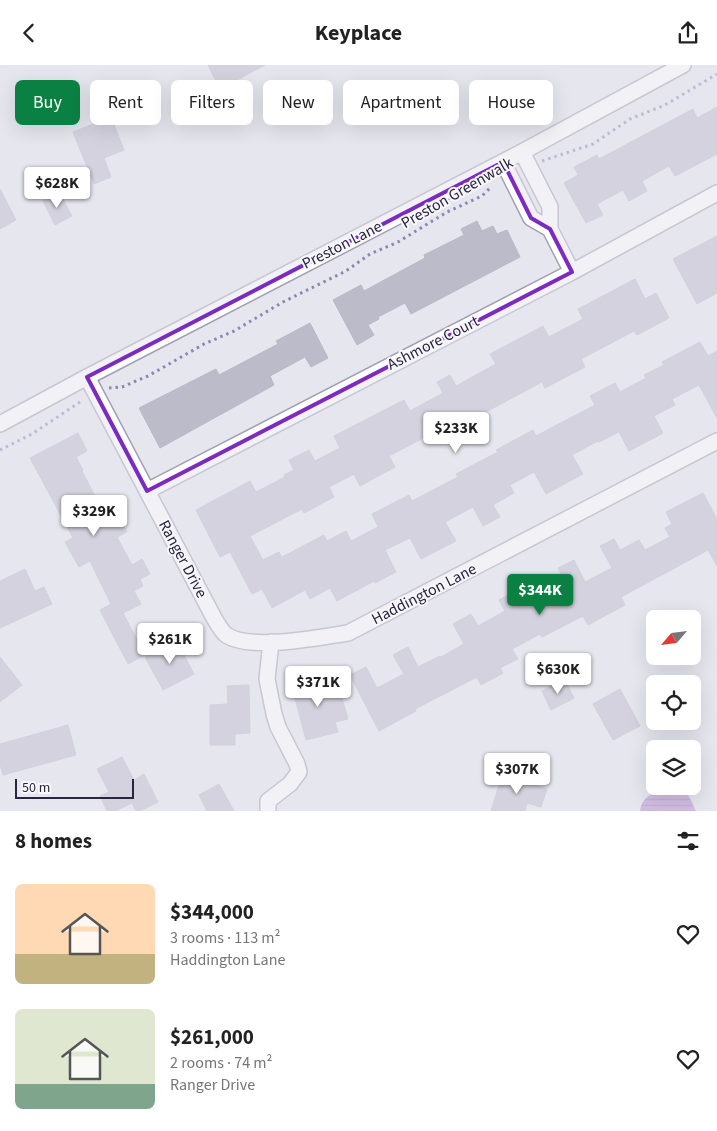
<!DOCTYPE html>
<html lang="en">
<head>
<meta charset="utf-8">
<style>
  body { margin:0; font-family:"Source Sans 3",sans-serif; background:#f2f2f2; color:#222; height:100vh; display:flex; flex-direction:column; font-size:19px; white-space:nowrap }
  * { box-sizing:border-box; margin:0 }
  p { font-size:16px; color:#767676 }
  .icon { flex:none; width:28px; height:28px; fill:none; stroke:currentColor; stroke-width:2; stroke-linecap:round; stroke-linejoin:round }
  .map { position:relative; height:746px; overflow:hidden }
  .sheet { display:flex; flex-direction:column; background:#fff; flex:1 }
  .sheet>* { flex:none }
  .banner { position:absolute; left:15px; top:15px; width:688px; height:45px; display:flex; gap:10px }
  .needle { width:32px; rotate:242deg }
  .fabs { position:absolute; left:646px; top:545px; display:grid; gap:10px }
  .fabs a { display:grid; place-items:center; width:55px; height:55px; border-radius:8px; background:#fff; box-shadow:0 5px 20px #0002; font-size:25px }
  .scale { position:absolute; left:15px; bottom:12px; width:119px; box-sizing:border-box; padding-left:5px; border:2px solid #2a2441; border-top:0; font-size:14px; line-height:18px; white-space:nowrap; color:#2a2441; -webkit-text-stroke:4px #f7f7fb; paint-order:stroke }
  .price { position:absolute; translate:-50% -42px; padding:0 11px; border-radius:5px; background:#fff; color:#222; font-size:16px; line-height:32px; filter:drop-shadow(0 1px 2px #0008) }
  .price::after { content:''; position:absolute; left:50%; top:30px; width:15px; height:11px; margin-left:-8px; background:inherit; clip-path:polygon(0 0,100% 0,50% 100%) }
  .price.current { background:#0b8043; color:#fff }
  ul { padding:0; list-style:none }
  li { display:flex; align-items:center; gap:15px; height:125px; padding:0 15px }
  li span { display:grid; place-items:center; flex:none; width:140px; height:100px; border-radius:8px; color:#555 }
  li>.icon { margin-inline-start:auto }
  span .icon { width:60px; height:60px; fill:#fffc; stroke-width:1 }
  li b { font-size:21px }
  h2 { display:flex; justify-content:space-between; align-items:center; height:60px; padding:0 15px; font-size:21px }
  .chip { padding:0 18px; border-radius:8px; background:#fff; box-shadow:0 5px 20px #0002; font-size:18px; line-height:45px }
  .chip.current { background:#0b8043; color:#fff }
  header { display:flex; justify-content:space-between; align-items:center; height:65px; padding:0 15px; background:#fff; font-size:22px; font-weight:700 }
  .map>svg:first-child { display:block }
  .water { fill:url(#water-rules) }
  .building { fill:#bcbbca; stroke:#b9b8c9 }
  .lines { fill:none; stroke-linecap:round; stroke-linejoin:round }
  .minor-casing { stroke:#a2a0b0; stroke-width:18 }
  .path { stroke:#8e86b3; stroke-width:3; stroke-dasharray:2.5 4; stroke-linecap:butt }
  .minor { stroke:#fff; stroke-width:15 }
  .marked { fill:none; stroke:#7b2cbf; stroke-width:4; stroke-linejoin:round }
  .labels { text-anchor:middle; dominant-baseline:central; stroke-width:4; stroke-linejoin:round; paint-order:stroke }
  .street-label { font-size:16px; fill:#2a2441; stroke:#f7f7fb }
</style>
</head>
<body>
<header><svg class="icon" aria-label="back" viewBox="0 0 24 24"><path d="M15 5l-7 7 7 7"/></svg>Keyplace<svg class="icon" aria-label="share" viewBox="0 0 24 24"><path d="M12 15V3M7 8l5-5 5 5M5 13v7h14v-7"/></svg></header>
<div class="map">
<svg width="717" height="746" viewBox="0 0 717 746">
  <defs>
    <pattern id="water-rules" width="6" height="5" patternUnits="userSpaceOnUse" patternTransform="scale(1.25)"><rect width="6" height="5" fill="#bb8ed3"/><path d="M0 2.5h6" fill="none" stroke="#9874ad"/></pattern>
  </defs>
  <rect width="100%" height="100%" fill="#e6e6ef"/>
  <path class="water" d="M 675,722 C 689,727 690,733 696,746 L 640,746 C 642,729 660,724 675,722 Z"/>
  <path class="building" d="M 208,0 L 265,0 L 220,24 Z
    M 717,42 L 717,89 L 675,111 L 669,101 L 642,116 L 647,126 L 629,136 L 623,125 L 597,139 L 603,150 L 586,158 L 564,118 L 578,110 L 574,102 L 597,90 L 599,94 L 693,44 L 697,53 Z
    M 111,52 L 124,85 L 104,93 L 111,112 L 94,119 L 73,67 Z
    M 0,124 L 16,155 L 0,164 Z
    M 59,127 L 72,151 L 55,160 L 43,136 Z
    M 477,156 L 482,166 L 493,161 L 497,169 L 507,165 L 520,192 L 411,249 L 405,238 L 378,252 L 379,254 L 368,260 L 374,270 L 357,280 L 333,235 L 361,220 L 364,226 L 425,193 L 424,190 L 464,170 L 461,164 Z
    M 717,171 L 717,228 L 697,239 L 673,194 Z
    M 635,214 L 645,234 L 656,228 L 669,253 L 637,270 L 634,266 L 581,294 L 585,302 L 545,323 L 542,317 L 484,348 L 488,356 L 477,361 L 472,351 L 447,364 L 446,361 L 389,391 L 395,402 L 360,421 L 354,409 L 329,422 L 334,432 L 304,448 L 302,444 L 250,471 L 263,495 L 279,487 L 282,492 L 324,470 L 327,476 L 346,466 L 351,476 L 378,462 L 372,449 L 409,430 L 412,436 L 458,412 L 456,409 L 498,387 L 496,385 L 533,365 L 536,371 L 595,340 L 590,331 L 615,318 L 620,327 L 646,313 L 644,310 L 664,300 L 662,297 L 700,277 L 708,291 L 717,286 L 717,353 L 699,320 L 672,334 L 675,340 L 654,351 L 663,368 L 629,386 L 619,367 L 599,377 L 598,376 L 572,390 L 583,409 L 546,429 L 534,407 L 510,420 L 514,428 L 493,440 L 500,452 L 483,461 L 473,442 L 445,457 L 456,476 L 421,494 L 410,473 L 385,485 L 396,507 L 375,518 L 374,516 L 337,536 L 330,523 L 310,534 L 305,525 L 272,543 L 262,524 L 252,529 L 230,487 L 220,492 L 196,445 L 250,416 L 256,427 L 285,412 L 284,410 L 294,405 L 289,395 L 309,385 L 315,396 L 340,383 L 334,371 L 404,335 L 410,346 L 443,328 L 437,317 L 450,310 L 456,321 L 496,299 L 490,289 L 543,261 L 549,272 L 583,254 L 578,244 Z
    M 310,258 L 328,293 L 311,302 L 305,292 L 270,311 L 274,320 L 160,383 L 139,343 L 216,304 L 219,310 L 278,279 L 276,276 Z
    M 78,368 L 87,386 L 76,392 L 83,405 L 82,406 L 99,439 L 111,433 L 127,467 L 117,472 L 132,500 L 142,494 L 150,509 L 140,514 L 143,521 L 134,526 L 141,539 L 123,548 L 145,590 L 128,599 L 100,545 L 111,539 L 90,496 L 79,502 L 65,477 L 73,473 L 30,393 Z
    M 703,428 L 717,454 L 717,501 L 708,485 L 621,532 L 625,540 L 588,560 L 583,551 L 542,572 L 540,569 L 512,584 L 518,594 L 500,603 L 503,608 L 481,620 L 477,612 L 415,644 L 416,646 L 379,666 L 350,610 L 366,602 L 377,623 L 404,609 L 393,590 L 408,582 L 418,602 L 440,591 L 441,592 L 464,579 L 453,559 L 471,549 L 478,561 L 505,546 L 499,535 L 512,528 L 530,519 L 536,530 L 565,516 L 558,503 L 574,495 L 585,517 L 612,503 L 600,481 L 614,474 L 620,485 L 639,475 L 645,485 L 670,472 L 665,463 L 672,459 L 666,447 Z
    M 25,504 L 35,526 L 44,522 L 52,539 L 0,563 L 0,516 Z
    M 176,575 L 194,609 L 163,625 L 145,592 Z
    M 0,592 L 22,620 L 0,637 Z
    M 314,612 L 318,627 L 339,622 L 348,654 L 335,657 L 338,667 L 306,675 L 291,618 Z
    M 564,614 L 574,633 L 551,645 L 542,626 Z
    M 249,620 L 250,668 L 235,669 L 235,680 L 210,680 L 210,640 L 228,639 L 227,621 Z
    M 620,624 L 640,661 L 613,675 L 593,639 Z
    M 68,660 L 76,690 L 3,710 L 0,699 L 0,679 Z
    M 122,692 L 134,715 L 144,709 L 158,737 L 140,746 L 136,746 L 132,738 L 115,746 L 107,746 L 100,731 L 109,727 L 97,704 Z
    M 502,710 L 547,724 L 541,742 L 527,738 L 525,746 L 491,746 Z
    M 219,719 L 234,746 L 207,746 L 199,730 Z"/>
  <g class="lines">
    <defs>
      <path id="minor" d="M 522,87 L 550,142 L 550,164 L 572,207
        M 503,97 L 531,153 L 550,164
        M 87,312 L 214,553 C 217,558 221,565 225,569 C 248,587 321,572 348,568 L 717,376
        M 0,359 L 87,312 L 522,87 L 683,0
        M 147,426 L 572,207 L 717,128
        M 268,746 L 268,736 L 290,719 L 299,707 L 297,699 L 278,662 L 274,649 L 267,614 L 271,577"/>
    </defs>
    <use href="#minor" class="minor-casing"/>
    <path class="path" d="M 542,96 L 593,79 L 630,54 L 665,40 L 717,9
      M 109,323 L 122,322 L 148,311 L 204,279 L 234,266 L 283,237 L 346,206 L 370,189 L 398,177 L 447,147 L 482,131 L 492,121
      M 0,385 L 32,369 L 83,335"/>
    <use href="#minor" class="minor"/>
  </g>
  <path d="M0 0H717V746H0ZM 503,97 L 531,153 L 550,164 L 572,207 L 147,426 L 87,312 Z" fill="#e6e6ef" fill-opacity=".55" fill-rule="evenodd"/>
  <path class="marked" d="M 503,97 L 531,153 L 550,164 L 572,207 L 147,426 L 87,312 Z"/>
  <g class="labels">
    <g class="street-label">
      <text transform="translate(457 128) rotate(-30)">Preston Greenwalk</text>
      <text transform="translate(342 180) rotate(-27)">Preston Lane</text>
      <text transform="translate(433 278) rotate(-27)">Ashmore Court</text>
      <text transform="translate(183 494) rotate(62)">Ranger Drive</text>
      <text transform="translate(424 529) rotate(-27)">Haddington Lane</text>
    </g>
  </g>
</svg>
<div class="fabs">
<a><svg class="needle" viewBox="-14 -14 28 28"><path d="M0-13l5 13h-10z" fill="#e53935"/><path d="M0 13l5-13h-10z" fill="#767676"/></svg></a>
<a><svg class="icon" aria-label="locate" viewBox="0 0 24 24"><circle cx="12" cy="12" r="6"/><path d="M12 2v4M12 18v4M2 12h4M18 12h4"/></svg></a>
<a><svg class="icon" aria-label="layers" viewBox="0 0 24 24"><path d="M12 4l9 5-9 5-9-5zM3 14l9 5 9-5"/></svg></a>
</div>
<div class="scale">50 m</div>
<b class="price" style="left:57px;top:144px">$628K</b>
<b class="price" style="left:456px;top:389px">$233K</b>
<b class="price" style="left:94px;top:472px">$329K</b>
<b class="price current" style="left:540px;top:551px">$344K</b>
<b class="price" style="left:170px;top:600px">$261K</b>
<b class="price" style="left:558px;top:630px">$630K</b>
<b class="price" style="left:318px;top:643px">$371K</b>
<b class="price" style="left:517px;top:730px">$307K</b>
<div class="banner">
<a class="chip current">Buy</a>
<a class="chip">Rent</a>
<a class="chip">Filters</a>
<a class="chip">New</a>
<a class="chip">Apartment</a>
<a class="chip">House</a>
</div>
</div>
<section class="sheet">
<h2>8 homes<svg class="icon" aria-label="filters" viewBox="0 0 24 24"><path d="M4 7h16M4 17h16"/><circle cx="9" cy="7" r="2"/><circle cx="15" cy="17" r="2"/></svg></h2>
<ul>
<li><span style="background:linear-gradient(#ffd9b3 70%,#c2b280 0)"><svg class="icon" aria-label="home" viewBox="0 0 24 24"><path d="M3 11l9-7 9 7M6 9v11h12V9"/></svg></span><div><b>$344,000</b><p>3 rooms · 113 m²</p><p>Haddington Lane</p></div><svg class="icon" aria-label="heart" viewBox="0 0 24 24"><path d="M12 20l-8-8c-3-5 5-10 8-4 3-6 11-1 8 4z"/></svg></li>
<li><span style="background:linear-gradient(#dfe7d0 75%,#7fa58c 0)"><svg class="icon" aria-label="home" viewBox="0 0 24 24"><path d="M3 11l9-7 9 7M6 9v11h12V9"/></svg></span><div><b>$261,000</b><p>2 rooms · 74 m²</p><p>Ranger Drive</p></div><svg class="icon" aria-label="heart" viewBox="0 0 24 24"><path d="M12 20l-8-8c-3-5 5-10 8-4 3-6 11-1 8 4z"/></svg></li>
</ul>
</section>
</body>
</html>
